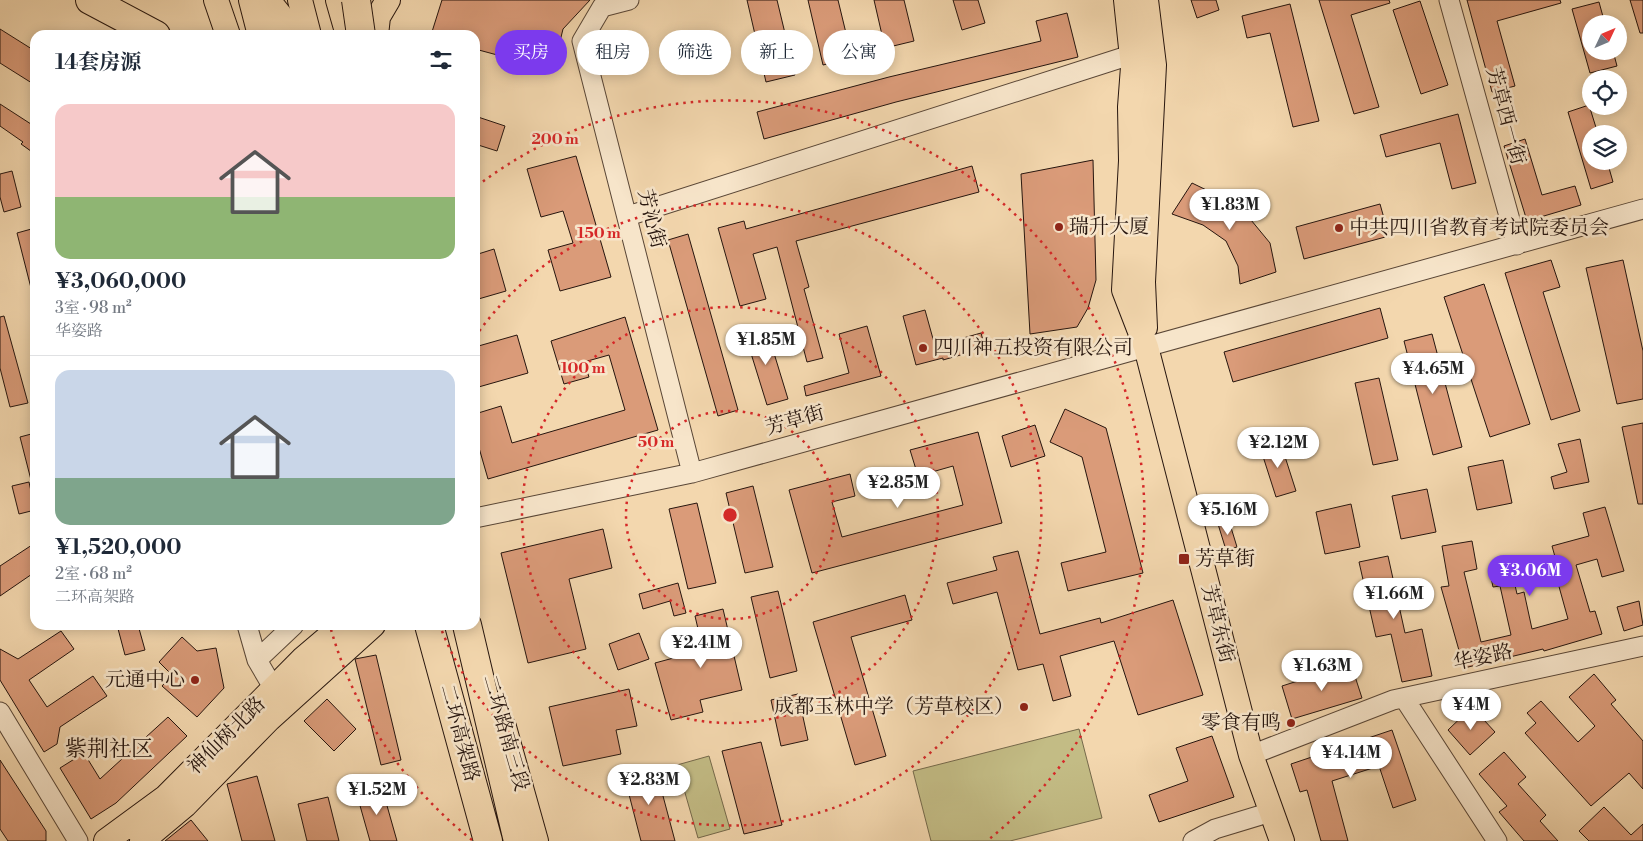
<!DOCTYPE html>
<html lang="zh">
<head>
<meta charset="utf-8">
<style>
  body { margin:0; font-family:"Libre Bodoni","Noto Serif SC",serif; background:#f2f2f3; color:#1f2937; height:100vh; display:flex; flex-direction:column; font-size:19px; white-space:nowrap }
  * { box-sizing:border-box; margin:0 }
  p { font-size:16px; color:#747a83 }
  .icon { flex:none; width:28px; height:28px; fill:none; stroke:currentColor; stroke-width:2; stroke-linecap:round; stroke-linejoin:round }
  .map { position:relative; flex:1; overflow:hidden }
  .drawer { position:absolute; left:30px; top:30px; width:450px; height:600px; display:flex; flex-direction:column; background:#fff; border-radius:15px; box-shadow:0 2px 12px #0003 }
  .drawer>* { flex:none }
  .hud { position:absolute; left:495px; top:30px; width:475px; height:45px; display:flex; gap:10px }
  .needle { width:32px; rotate:46deg }
  .controls { position:absolute; left:1582px; top:15px; display:grid; gap:10px }
  .controls a { display:grid; place-items:center; width:45px; height:45px; border-radius:50%; background:#fff; box-shadow:0 2px 12px #0003; font-size:25px }
  .price { position:absolute; translate:-50% -42px; padding:0 11px; border-radius:18px; background:#fff; color:#222; font-size:16px; line-height:32px; filter:drop-shadow(0 1px 2px #0008) }
  .price::after { content:''; position:absolute; left:50%; top:30px; width:15px; height:11px; margin-left:-8px; background:inherit; clip-path:polygon(0 0,100% 0,50% 100%) }
  .price.selected { background:#7c3aed; color:#fff }
  ul { padding:0; list-style:none }
  li { display:grid; align-content:center; gap:10px; height:265px; padding:0 25px }
  li+li { border-top:1px solid #e0e1e3 }
  li span { display:grid; place-items:center; height:155px; border-radius:15px; color:#555 }
  li>.icon { margin-inline-start:auto }
  span .icon { width:90px; height:90px; fill:#fffc; stroke-width:1 }
  li b { font-size:21px }
  h2 { display:flex; justify-content:space-between; align-items:center; height:60px; padding:0 25px; font-size:21px }
  .chip { padding:0 18px; border-radius:22px; background:#fff; box-shadow:0 2px 12px #0003; font-size:18px; line-height:45px }
  .chip.selected { background:#7c3aed; color:#fff }
  .map>svg:first-child { display:block }
  .green { fill:#c3bc85; stroke:#74684a }
  .building { fill:#da9b79; stroke:#26150e }
  .lines { fill:none; stroke-linecap:round; stroke-linejoin:round }
  .minor-casing { stroke:#594636; stroke-width:21 }
  .major-casing { stroke:#26150e; stroke-width:26 }
  .highway-casing { stroke:#26150e; stroke-width:30 }
  .minor { stroke:#f7e5ca; stroke-width:19 }
  .major { stroke:#f3d7ae; stroke-width:24 }
  .highway { stroke:#f3d7ae; stroke-width:28 }
  .highway-bridge-casing { stroke:#26150e; stroke-width:30; stroke-linecap:butt }
  .highway-bridge { stroke:#f3d7ae; stroke-width:28 }
  .ring { fill:none; stroke:#d62828; stroke-width:2.5; stroke-dasharray:2.5 5 }
  .poi-dot { fill:#8f2418; stroke:#f7e5ca; stroke-width:2 }
  .labels { text-anchor:middle; dominant-baseline:central; stroke-width:5; stroke-linejoin:round; paint-order:stroke }
  .street-label { font-size:20px; fill:#26150e; stroke:#f7e5ca }
  .poi-label { font-size:20px; fill:#26150e; stroke:#f7e5ca; text-anchor:start }
  .quarter-label { font-size:22px; fill:#26150e; stroke:#f7e5ca }
  .centre { fill:#d62828; stroke:#f7e5ca; stroke-width:2.5 }
  .ring-label { font-size:15px; text-anchor:middle; font-weight:bold; fill:#d62828; stroke:#f7e5ca; stroke-width:5; stroke-linejoin:round; paint-order:stroke }
</style>
</head>
<body>
<div class="map">
<svg width="1643" height="841" viewBox="0 0 1643 841">
  <rect width="100%" height="100%" fill="#f3d7ae"/>
  <filter id="stains"><feTurbulence type="fractalNoise" baseFrequency=".004" numOctaves="4"/><feColorMatrix values="0 0 0 0 .2 0 0 0 0 .09 0 0 0 0 .02 0 0 0 .5 -.17"/></filter>
  <radialGradient id="worn" r=".72"><stop offset=".6" stop-color="#630" stop-opacity="0"/><stop offset="1" stop-color="#630" stop-opacity=".3"/></radialGradient>
  <path class="green" d="M 1079,729 L 1102,818 L 1010,841 L 931,841 L 913,771 Z
    M 709,756 L 730,829 L 698,838 L 677,765 Z"/>
  <path class="building" d="M 442,0 L 590,0 L 563,29 L 553,70 L 475,49 L 475,35 L 431,35 Z
    M 747,0 L 777,0 L 795,75 L 766,82 Z
    M 808,0 L 838,0 L 852,58 L 823,65 Z
    M 874,0 L 904,0 L 914,41 L 885,48 Z
    M 953,0 L 978,0 L 985,23 L 962,30 Z
    M 1191,0 L 1216,0 L 1219,10 L 1197,18 Z
    M 1319,0 L 1389,0 L 1390,3 L 1351,15 L 1379,107 L 1354,114 Z
    M 1467,0 L 1560,0 L 1561,3 L 1497,21 L 1515,86 L 1492,92 Z
    M 1630,0 L 1643,0 L 1643,33 L 1640,33 Z
    M 1420,1 L 1448,85 L 1421,94 L 1393,10 Z
    M 1599,2 L 1605,24 L 1591,24 L 1591,51 L 1613,51 L 1617,66 L 1590,73 L 1572,9 Z
    M 1290,4 L 1319,121 L 1293,127 L 1270,33 L 1247,38 L 1242,16 Z
    M 1067,13 L 1078,57 L 896,102 L 764,139 L 757,112 L 889,77 L 1041,41 L 1036,21 Z
    M 0,29 L 35,51 L 35,85 L 0,63 Z
    M 0,104 L 34,126 L 35,124 L 35,154 L 21,144 L 23,142 L 0,126 Z
    M 1589,105 L 1598,134 L 1591,134 L 1591,161 L 1607,161 L 1613,182 L 1591,189 L 1568,112 Z
    M 1458,114 L 1476,183 L 1452,189 L 1440,143 L 1386,157 L 1380,135 Z
    M 475,116 L 505,126 L 497,151 L 475,144 Z
    M 1525,139 L 1542,195 L 1575,186 L 1581,205 L 1527,221 L 1504,146 Z
    M 576,156 L 611,277 L 560,291 L 548,250 L 573,243 L 563,211 L 541,217 L 527,169 Z
    M 1093,160 L 1096,280 L 1088,308 L 1077,327 L 1030,334 L 1021,174 Z
    M 972,166 L 979,192 L 796,241 L 809,287 L 804,289 L 823,358 L 807,362 L 777,247 L 753,254 L 766,299 L 740,306 L 718,228 L 744,221 L 746,229 Z
    M 12,171 L 21,207 L 4,212 L 0,197 L 0,174 Z
    M 1192,183 L 1229,201 L 1251,220 L 1270,243 L 1276,272 L 1240,284 L 1238,266 L 1226,241 L 1203,225 L 1172,214 Z
    M 1380,204 L 1389,236 L 1304,259 L 1296,227 Z
    M 35,228 L 35,287 L 31,288 L 17,233 Z
    M 688,234 L 738,410 L 718,416 L 668,240 Z
    M 494,249 L 506,291 L 475,300 L 475,255 Z
    M 1551,260 L 1560,287 L 1543,292 L 1580,411 L 1551,420 L 1505,273 Z
    M 1623,260 L 1643,351 L 1643,399 L 1617,404 L 1586,268 Z
    M 1484,284 L 1530,424 L 1490,437 L 1444,297 Z
    M 1380,308 L 1388,338 L 1233,382 L 1224,352 Z
    M 925,310 L 935,346 L 981,333 L 985,348 L 943,360 L 943,358 L 916,365 L 903,316 Z
    M 4,316 L 28,403 L 10,407 L 0,368 L 0,317 Z
    M 625,317 L 658,430 L 488,479 L 475,434 L 475,414 L 501,406 L 512,443 L 625,410 L 609,355 L 584,362 L 589,377 L 564,384 L 551,341 Z
    M 867,326 L 881,376 L 806,396 L 804,386 L 849,373 L 839,334 Z
    M 766,327 L 788,399 L 767,405 L 745,334 Z
    M 1432,334 L 1462,447 L 1433,455 L 1404,341 Z
    M 517,335 L 528,373 L 475,388 L 475,347 Z
    M 1379,378 L 1398,460 L 1373,465 L 1355,383 Z
    M 1065,409 L 1106,428 L 1143,573 L 1068,591 L 1061,563 L 1106,552 L 1082,457 L 1050,442 Z
    M 1643,423 L 1643,504 L 1638,504 L 1622,427 Z
    M 1035,425 L 1045,456 L 1011,467 L 1002,436 Z
    M 978,432 L 1002,523 L 812,573 L 789,490 L 850,474 L 855,496 L 832,502 L 842,537 L 963,505 L 953,466 L 918,476 L 910,450 Z
    M 35,433 L 35,480 L 31,480 L 20,437 Z
    M 1580,439 L 1589,482 L 1554,489 L 1551,477 L 1567,472 L 1558,444 Z
    M 1280,441 L 1296,491 L 1276,497 L 1260,447 Z
    M 1503,460 L 1512,503 L 1477,510 L 1468,467 Z
    M 29,482 L 35,510 L 19,514 L 12,486 Z
    M 753,486 L 773,567 L 745,573 L 726,493 Z
    M 1427,489 L 1436,532 L 1401,539 L 1392,496 Z
    M 697,503 L 716,583 L 688,589 L 669,509 Z
    M 1351,504 L 1360,547 L 1325,554 L 1316,512 Z
    M 1605,507 L 1624,571 L 1602,577 L 1597,559 L 1576,565 L 1590,612 L 1595,611 L 1602,634 L 1544,651 L 1543,649 L 1464,668 L 1441,587 L 1449,586 L 1442,546 L 1472,541 L 1477,569 L 1464,572 L 1481,642 L 1511,635 L 1500,586 L 1493,587 L 1489,568 L 1510,563 L 1517,594 L 1524,592 L 1532,629 L 1568,619 L 1558,583 L 1562,582 L 1552,546 L 1589,536 L 1583,513 Z
    M 1229,521 L 1237,547 L 1226,550 L 1218,524 Z
    M 603,529 L 612,568 L 569,579 L 586,649 L 528,663 L 501,553 Z
    M 35,543 L 35,572 L 0,596 L 0,566 Z
    M 1018,551 L 1040,634 L 1100,618 L 1101,623 L 1173,600 L 1203,695 L 1138,715 L 1114,641 L 1060,656 L 1071,696 L 1053,701 L 1043,664 L 1018,670 L 997,592 L 953,604 L 947,583 L 997,570 L 993,557 Z
    M 1388,556 L 1405,633 L 1422,629 L 1432,676 L 1402,682 L 1391,634 L 1376,637 L 1359,562 Z
    M 678,583 L 686,613 L 674,616 L 670,601 L 643,609 L 639,594 Z
    M 778,591 L 797,671 L 770,678 L 751,597 Z
    M 905,595 L 912,620 L 851,637 L 886,756 L 855,765 L 813,622 Z
    M 1639,601 L 1643,625 L 1624,631 L 1617,607 Z
    M 723,609 L 742,690 L 700,700 L 703,712 L 671,720 L 655,663 L 703,650 L 695,616 Z
    M 117,625 L 138,625 L 145,650 L 125,655 Z
    M 61,631 L 74,649 L 29,680 L 47,707 L 93,676 L 107,696 L 60,727 L 57,744 L 44,752 L 0,680 L 0,649 L 18,659 Z
    M 639,633 L 649,659 L 618,670 L 609,644 Z
    M 182,637 L 197,651 L 216,648 L 224,688 L 197,717 L 162,686 L 172,675 L 159,662 Z
    M 376,655 L 401,760 L 381,765 L 355,659 Z
    M 1351,664 L 1362,698 L 1292,719 L 1282,686 Z
    M 1594,674 L 1616,700 L 1611,704 L 1643,741 L 1643,789 L 1629,773 L 1591,806 L 1525,733 L 1536,723 L 1527,713 L 1541,701 L 1578,742 L 1595,726 L 1569,697 Z
    M 629,689 L 637,726 L 616,730 L 621,754 L 563,766 L 549,707 Z
    M 798,694 L 808,740 L 781,746 L 771,700 Z
    M 327,699 L 356,729 L 334,751 L 304,721 Z
    M 1472,707 L 1495,732 L 1470,755 L 1448,730 Z
    M 168,717 L 187,736 L 116,803 L 91,819 L 60,768 L 84,753 L 100,779 Z
    M 1392,730 L 1416,800 L 1393,808 L 1379,766 L 1332,781 L 1348,841 L 1321,841 L 1307,790 L 1300,792 L 1291,764 Z
    M 1212,736 L 1234,797 L 1159,822 L 1149,795 L 1188,781 L 1176,748 Z
    M 761,742 L 782,825 L 744,834 L 722,751 Z
    M 1504,752 L 1526,777 L 1518,784 L 1546,815 L 1540,821 L 1558,841 L 1524,841 L 1499,812 L 1507,806 L 1479,774 Z
    M 0,760 L 46,831 L 46,841 L 8,841 L 0,829 Z
    M 655,766 L 675,841 L 641,841 L 624,775 Z
    M 257,776 L 275,841 L 242,841 L 227,784 Z
    M 382,788 L 397,841 L 370,841 L 357,795 Z
    M 328,797 L 339,841 L 307,841 L 298,804 Z
    M 1604,807 L 1631,835 L 1643,824 L 1643,841 L 1589,841 L 1579,831 Z
    M 191,820 L 208,841 L 165,841 Z"/>
  <g class="lines">
    <defs>
      <path id="minor" d="M 629,0 L 602,7 L 582,41 L 692,473
        M 1449,0 L 1517,245
        M 628,216 L 1121,58
        M 475,518 L 692,473 L 1643,209
        M 247,625 L 257,660 L 274,689
        M 257,660 L 294,625
        M 1404,698 L 1497,841
        M 0,712 L 78,841
        M 1251,755 L 1393,700 L 1643,646
        M 1193,841 L 1215,829 L 1271,812"/>
      <path id="major" d="M 216,0 L 228,35
        M 268,0 L 279,14 L 289,35
        M 300,0 L 309,35
        M 1126,0 L 1133,67 L 1130,107 L 1131,161 L 1124,290 L 1146,347 L 1251,755 L 1282,841
        M 376,35 L 378,17 L 388,0
        M 1145,328 L 1143,282 L 1154,65 L 1146,0
        M 504,727 L 536,841
        M 106,841 L 166,797 L 303,659 L 343,625
        M 142,841 L 185,805 L 269,719 L 373,625"/>
      <path id="highway" d="M 90,0 L 156,35
        M 253,0 L 262,35
        M 340,0 L 350,35
        M 429,625 L 488,841
        M 467,625 L 518,841"/>
    </defs>
    <use href="#minor" class="minor-casing"/>
    <use href="#major" class="major-casing"/>
    <use href="#highway" class="highway-casing"/>
    <use href="#minor" class="minor"/>
    <use href="#major" class="major"/>
    <use href="#highway" class="highway"/>
    <defs>
      <path id="highway-bridge" d="M 356,0 L 361,35"/>
    </defs>
    <use href="#highway-bridge" class="highway-bridge-casing"/>
    <use href="#highway-bridge" class="highway-bridge"/>
  </g>
  <g class="ring">
    <circle cx="730" cy="515" r="104"/>
    <circle cx="730" cy="515" r="208"/>
    <path d="M475 337A311 311 0 1 1 440 626"/>
    <path d="M472 840A415 415 0 0 1 330 626M477 186A415 415 0 0 1 988 840"/>
  </g>
  <g class="poi-dot">
    <circle cx="1059" cy="227" r="5"/>
    <circle cx="1339" cy="228" r="5"/>
    <circle cx="923" cy="348" r="5"/>
    <rect x="1178" y="553" width="12" height="12" rx="2.5"/>
    <circle cx="195" cy="680" r="5"/>
    <circle cx="1024" cy="707" r="5"/>
    <circle cx="1291" cy="723" r="5"/>
  </g>
  <g class="labels">
    <g class="street-label">
      <text transform="translate(1505 116) rotate(75)">芳草西一街</text>
      <text transform="translate(651 219) rotate(76)">芳沁街</text>
      <text transform="translate(795 421) rotate(-16)">芳草街</text>
      <text transform="translate(1217 624) rotate(76)">芳草东街</text>
      <text transform="translate(1483 658) rotate(-12)">华姿路</text>
      <text transform="translate(459 733) rotate(75)">二环高架路</text>
      <text transform="translate(505 733) rotate(74)">二环路南三段</text>
      <text transform="translate(227 736) rotate(-45)">神仙树北路</text>
    </g>
    <g class="poi-label">
      <text x="1069" y="227">瑞升大厦</text>
      <text x="1349" y="228">中共四川省教育考试院委员会</text>
      <text x="933" y="348">四川神五投资有限公司</text>
      <text x="1195" y="559">芳草街</text>
      <text x="185" y="680" text-anchor="end">元通中心</text>
      <text x="1014" y="707" text-anchor="end">成都玉林中学（芳草校区）</text>
      <text x="1281" y="723" text-anchor="end">零食有鸣</text>
    </g>
    <g class="quarter-label">
      <text x="109" y="749">紫荆社区</text>
    </g>
  </g>
  <circle cx="730" cy="515" r="8" class="centre"/>
  <g class="ring-label">
    <text x="555" y="144">200 m</text>
    <text x="599" y="238">150 m</text>
    <text x="583" y="373">100 m</text>
    <text x="656" y="447">50 m</text>
  </g>
  <rect width="100%" height="100%" filter="url(#stains)"/>
  <rect width="100%" height="100%" fill="url(#worn)"/>
</svg>
<div class="controls">
<a><svg class="needle" viewBox="-14 -14 28 28"><path d="M0-13l5 13h-10z" fill="#e53935"/><path d="M0 13l5-13h-10z" fill="#747a83"/></svg></a>
<a><svg class="icon" aria-label="locate" viewBox="0 0 24 24"><circle cx="12" cy="12" r="6"/><path d="M12 2v4M12 18v4M2 12h4M18 12h4"/></svg></a>
<a><svg class="icon" aria-label="layers" viewBox="0 0 24 24"><path d="M12 4l9 5-9 5-9-5zM3 14l9 5 9-5"/></svg></a>
</div>
<b class="price" style="left:1230px;top:231px">¥1.83M</b>
<b class="price" style="left:766px;top:366px">¥1.85M</b>
<b class="price" style="left:1433px;top:395px">¥4.65M</b>
<b class="price" style="left:1278px;top:469px">¥2.12M</b>
<b class="price" style="left:898px;top:509px">¥2.85M</b>
<b class="price" style="left:1228px;top:536px">¥5.16M</b>
<b class="price selected" style="left:1530px;top:597px">¥3.06M</b>
<b class="price" style="left:1394px;top:620px">¥1.66M</b>
<b class="price" style="left:701px;top:669px">¥2.41M</b>
<b class="price" style="left:1322px;top:692px">¥1.63M</b>
<b class="price" style="left:1471px;top:731px">¥4M</b>
<b class="price" style="left:1351px;top:779px">¥4.14M</b>
<b class="price" style="left:649px;top:806px">¥2.83M</b>
<b class="price" style="left:377px;top:816px">¥1.52M</b>
<div class="hud">
<a class="chip selected">买房</a>
<a class="chip">租房</a>
<a class="chip">筛选</a>
<a class="chip">新上</a>
<a class="chip">公寓</a>
</div>
<section class="drawer">
<h2>14套房源<svg class="icon" aria-label="filters" viewBox="0 0 24 24"><path d="M4 7h16M4 17h16"/><circle cx="9" cy="7" r="2"/><circle cx="15" cy="17" r="2"/></svg></h2>
<ul>
<li><span style="background:linear-gradient(#f6c9c9 60%,#8fb573 0)"><svg class="icon" aria-label="home" viewBox="0 0 24 24"><path d="M3 11l9-7 9 7M6 9v11h12V9"/></svg></span><div><b>¥3,060,000</b><p>3室 · 98 m²</p><p>华姿路</p></div></li>
<li><span style="background:linear-gradient(#c9d6e8 70%,#7fa58c 0)"><svg class="icon" aria-label="home" viewBox="0 0 24 24"><path d="M3 11l9-7 9 7M6 9v11h12V9"/></svg></span><div><b>¥1,520,000</b><p>2室 · 68 m²</p><p>二环高架路</p></div></li>
</ul>
</section>
</div>
</body>
</html>
